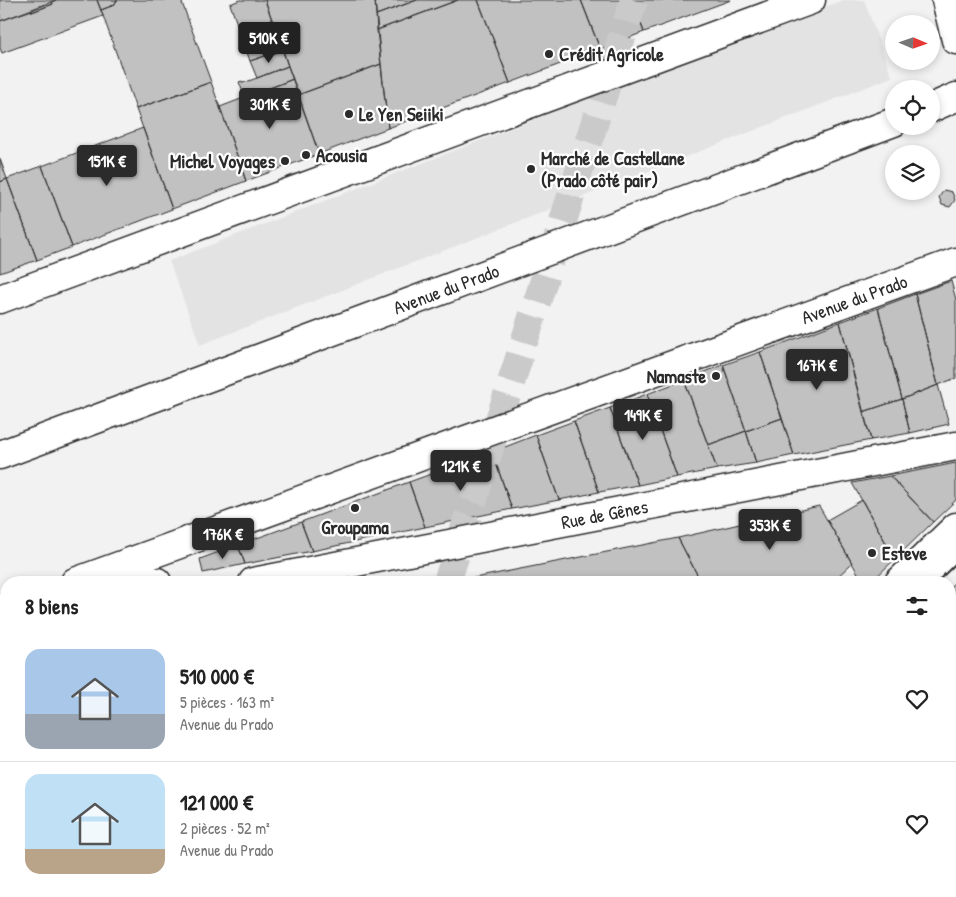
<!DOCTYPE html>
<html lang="fr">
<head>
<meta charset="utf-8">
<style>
  body { margin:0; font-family:"Patrick Hand",sans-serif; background:#f6f6f6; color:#222; height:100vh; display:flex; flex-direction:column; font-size:19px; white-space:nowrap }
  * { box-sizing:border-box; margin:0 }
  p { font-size:16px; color:#767676 }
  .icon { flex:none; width:28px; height:28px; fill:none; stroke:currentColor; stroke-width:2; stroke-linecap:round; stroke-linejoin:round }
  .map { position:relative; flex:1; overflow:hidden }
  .drawer { position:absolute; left:0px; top:576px; width:956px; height:321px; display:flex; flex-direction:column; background:#fff; border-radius:20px 20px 0 0; box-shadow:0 2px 8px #0003 }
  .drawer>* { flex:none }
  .needle { width:32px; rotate:92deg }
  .buttons { position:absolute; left:885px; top:15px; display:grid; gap:10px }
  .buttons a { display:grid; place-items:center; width:55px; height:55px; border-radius:50%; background:#fff; box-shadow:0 2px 8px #0003; font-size:25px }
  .price { position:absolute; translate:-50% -42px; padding:0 11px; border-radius:5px; background:#2b2b2b; color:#fff; font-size:16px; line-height:32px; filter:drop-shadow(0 1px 2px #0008) }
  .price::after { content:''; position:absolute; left:50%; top:30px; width:15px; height:11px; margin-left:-8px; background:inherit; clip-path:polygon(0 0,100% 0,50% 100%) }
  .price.on { background:#222; color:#fff }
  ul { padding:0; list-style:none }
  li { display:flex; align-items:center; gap:15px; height:125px; padding:0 25px }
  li+li { border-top:1px solid #e0e0e0 }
  li span { display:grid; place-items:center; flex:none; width:140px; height:100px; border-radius:15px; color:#555 }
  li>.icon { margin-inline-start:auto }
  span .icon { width:60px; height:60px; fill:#fffc; stroke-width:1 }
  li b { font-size:21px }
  h2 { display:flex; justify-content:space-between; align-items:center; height:60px; padding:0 25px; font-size:21px }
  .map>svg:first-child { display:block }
  .built { fill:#e3e3e3 }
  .building { fill:#c1c1c1; stroke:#2b2b2b }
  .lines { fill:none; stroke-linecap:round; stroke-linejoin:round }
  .trunk-tunnel { stroke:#cacaca; stroke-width:28; stroke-dasharray:28 14; stroke-linecap:butt }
  .service-casing { stroke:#2b2b2b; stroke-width:24 }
  .minor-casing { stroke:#2b2b2b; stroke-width:31 }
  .tertiary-casing { stroke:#2b2b2b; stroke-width:31 }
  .secondary-casing { stroke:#2b2b2b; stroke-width:31 }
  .service { stroke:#fff; stroke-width:20 }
  .minor { stroke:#fff; stroke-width:28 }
  .tertiary { stroke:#fff; stroke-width:28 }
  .secondary { stroke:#fff; stroke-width:28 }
  .poi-dot { fill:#2b2b2b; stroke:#fff; stroke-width:2 }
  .labels { text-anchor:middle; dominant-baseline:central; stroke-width:4.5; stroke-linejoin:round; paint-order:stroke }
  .poi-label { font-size:19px; font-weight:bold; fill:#2b2b2b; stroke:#fff; text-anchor:start }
  .street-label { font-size:19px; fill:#2b2b2b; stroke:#fff }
</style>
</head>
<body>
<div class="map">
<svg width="956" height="897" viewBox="0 0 956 897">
  <rect width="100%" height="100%" fill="#f2f2f2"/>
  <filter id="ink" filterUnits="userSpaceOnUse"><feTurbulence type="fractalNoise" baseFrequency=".02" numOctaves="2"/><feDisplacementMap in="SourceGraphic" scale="10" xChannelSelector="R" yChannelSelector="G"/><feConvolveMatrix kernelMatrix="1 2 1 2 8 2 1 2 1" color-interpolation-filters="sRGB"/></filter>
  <g filter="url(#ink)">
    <path class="built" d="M 843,0 L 864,0 L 892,77 L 200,345 L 169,261 Z"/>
    <path class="building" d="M 0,0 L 56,0 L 0,21 Z
      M 56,0 L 97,0 L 103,16 L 2,53 L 0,48 L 0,21 L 32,10 L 32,12 L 53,4 L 52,2 Z
      M 97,0 L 117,0 L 114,5 L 101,10 Z
      M 117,0 L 181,0 L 211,82 L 136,109 L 101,10 L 114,5 Z
      M 240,0 L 265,0 L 283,50 L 250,61 L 230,4 Z
      M 265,0 L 375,0 L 381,64 L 298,95 Z
      M 375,0 L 417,0 L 376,15 Z
      M 417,0 L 458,0 L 377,30 L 376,15 Z
      M 458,0 L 478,0 L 510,83 L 388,128 L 377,30 Z
      M 478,0 L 581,0 L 600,49 L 510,83 Z
      M 581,0 L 632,0 L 644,32 L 600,49 Z
      M 632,0 L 731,0 L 644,32 Z
      M 52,2 L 53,4 L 32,12 L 32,10 Z
      M 283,50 L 288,66 L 257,78 L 250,61 Z
      M 381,64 L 388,128 L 319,154 L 298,95 Z
      M 288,66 L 293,79 L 245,98 L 239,82 L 242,81 L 243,83 L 257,78 Z
      M 293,79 L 319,154 L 246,181 L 220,107 Z
      M 211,82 L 246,181 L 172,209 L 136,109 Z
      M 143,128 L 172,209 L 72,247 L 42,166 Z
      M 0,159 L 7,179 L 0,182 Z
      M 42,166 L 72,247 L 37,260 L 7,179 Z
      M 7,179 L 37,260 L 0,273 L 0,182 Z
      M 944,190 L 952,192 L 955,200 L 950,207 L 942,205 L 939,197 Z
      M 951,281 L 956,300 L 956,378 L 938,385 L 915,294 Z
      M 915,294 L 938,385 L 902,399 L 878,308 Z
      M 878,308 L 902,399 L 863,412 L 840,322 Z
      M 840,322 L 871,440 L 794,455 L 760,352 Z
      M 760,352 L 782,418 L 746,431 L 723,365 Z
      M 723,365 L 746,431 L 708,445 L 684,380 Z
      M 684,380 L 717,469 L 677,477 L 647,394 Z
      M 938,385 L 949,424 L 910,433 L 902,399 Z
      M 647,394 L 677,477 L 638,485 L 610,408 Z
      M 902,399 L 910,433 L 871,440 L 863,412 Z
      M 610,408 L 638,485 L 599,492 L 574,421 Z
      M 782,418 L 794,455 L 756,463 L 746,431 Z
      M 574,421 L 599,492 L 559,500 L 536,435 Z
      M 746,431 L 756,463 L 717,469 L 708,445 Z
      M 536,435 L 559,500 L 512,509 L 492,452 Z
      M 492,452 L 512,509 L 425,527 L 409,482 Z
      M 956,463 L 956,500 L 933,522 L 890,476 Z
      M 890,476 L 933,522 L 895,559 L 852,483 Z
      M 409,482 L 425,527 L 312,551 L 301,522 Z
      M 862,500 L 895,559 L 871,582 L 863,582 L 827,520 Z
      M 819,506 L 852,563 L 832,582 L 701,582 L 678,538 Z
      M 301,522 L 312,551 L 245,564 L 238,545 Z
      M 678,538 L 701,582 L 454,582 Z
      M 238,545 L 245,564 L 203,573 L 200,559 Z
      M 956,581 L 956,624 L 950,618 L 950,587 Z
      M 950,618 L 956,624 L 956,660 L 950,666 Z
      M 2,660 L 4,667 L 6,667 L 6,736 L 0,737 L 0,661 Z
      M 956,660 L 956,890 L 950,884 L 950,666 Z
      M 0,866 L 6,872 L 6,891 L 27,891 L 33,897 L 0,897 Z
      M 950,884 L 956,890 L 956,897 L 795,897 L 791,891 L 950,891 Z
      M 354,891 L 429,891 L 429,897 L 355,897 Z
      M 703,891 L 758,891 L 751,897 L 707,897 Z
      M 758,891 L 791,891 L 795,897 L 751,897 Z"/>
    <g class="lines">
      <path class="trunk-tunnel" d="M 447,582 L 634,0
        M 361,897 L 363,891"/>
      <defs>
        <path id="service" d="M 921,582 L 956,548"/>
        <g id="minor">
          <path d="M 0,299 L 811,0"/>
          <path d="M 105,572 L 157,582"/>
          <path id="s1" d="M 75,582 L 956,262"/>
          <path id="s2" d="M 253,582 L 956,446"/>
          <path d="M 0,609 L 6,607"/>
          <path d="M 536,891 L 540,897"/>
        </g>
        <path id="tertiary" d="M 652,891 L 657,897"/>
        <g id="secondary">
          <path d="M 946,0 L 956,40"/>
          <path d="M 931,108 L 956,97"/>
          <path id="s3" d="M 0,455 L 894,122"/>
          <path d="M 899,582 L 956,527"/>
          <path d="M 595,897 L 600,891"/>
        </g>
      </defs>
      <use href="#service" class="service-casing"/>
      <use href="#minor" class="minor-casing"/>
      <use href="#tertiary" class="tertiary-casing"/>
      <use href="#secondary" class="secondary-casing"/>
      <use href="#service" class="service"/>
      <use href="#minor" class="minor"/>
      <use href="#tertiary" class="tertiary"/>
      <use href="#secondary" class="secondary"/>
    </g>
  </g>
  <g class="poi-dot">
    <circle cx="549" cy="54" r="5"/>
    <circle cx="349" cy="114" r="5"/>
    <circle cx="306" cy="155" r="5"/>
    <circle cx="285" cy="161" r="5"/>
    <circle cx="531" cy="169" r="5"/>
    <circle cx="716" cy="376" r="5"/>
    <circle cx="355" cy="508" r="5"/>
    <circle cx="872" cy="553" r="5"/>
  </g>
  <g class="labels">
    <g class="poi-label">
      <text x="559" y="54">Crédit Agricole</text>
      <text x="359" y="114">Le Yen Seiiki</text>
      <text x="316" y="155">Acousia</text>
      <text x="541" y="158">Marché de Castellane<tspan x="541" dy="22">(Prado côté pair)</tspan></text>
      <text x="275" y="161" text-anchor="end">Michel Voyages</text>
      <text x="706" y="376" text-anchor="end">Namaste</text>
      <text x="355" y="527" text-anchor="middle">Groupama</text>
      <text x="882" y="553">Esteve</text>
    </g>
    <g class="street-label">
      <text stroke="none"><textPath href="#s3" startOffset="476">Avenue du Prado</textPath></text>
      <text stroke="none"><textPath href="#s1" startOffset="829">Avenue du Prado</textPath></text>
      <text stroke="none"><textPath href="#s2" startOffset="358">Rue de Gênes</textPath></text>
    </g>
  </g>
</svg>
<div class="buttons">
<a><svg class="needle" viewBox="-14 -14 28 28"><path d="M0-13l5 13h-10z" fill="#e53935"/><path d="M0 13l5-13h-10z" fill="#767676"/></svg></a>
<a><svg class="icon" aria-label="locate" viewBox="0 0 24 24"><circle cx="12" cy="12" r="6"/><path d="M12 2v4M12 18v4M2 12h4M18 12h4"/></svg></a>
<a><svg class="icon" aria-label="layers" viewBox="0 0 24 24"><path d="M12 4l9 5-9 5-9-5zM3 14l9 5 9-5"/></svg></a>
</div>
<b class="price on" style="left:269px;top:64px">510K €</b>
<b class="price" style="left:270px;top:130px">301K €</b>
<b class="price" style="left:107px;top:187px">151K €</b>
<b class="price" style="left:817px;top:391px">167K €</b>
<b class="price" style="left:643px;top:441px">149K €</b>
<b class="price" style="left:461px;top:492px">121K €</b>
<b class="price" style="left:770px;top:551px">353K €</b>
<b class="price" style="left:223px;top:560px">176K €</b>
<section class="drawer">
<h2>8 biens<svg class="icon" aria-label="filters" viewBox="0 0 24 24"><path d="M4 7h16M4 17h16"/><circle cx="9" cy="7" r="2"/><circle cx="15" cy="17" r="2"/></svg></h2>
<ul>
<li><span style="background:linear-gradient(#a9c7e8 65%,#9aa5b1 0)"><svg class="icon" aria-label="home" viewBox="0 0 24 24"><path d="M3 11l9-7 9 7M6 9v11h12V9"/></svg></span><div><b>510 000 €</b><p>5 pièces · 163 m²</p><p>Avenue du Prado</p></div><svg class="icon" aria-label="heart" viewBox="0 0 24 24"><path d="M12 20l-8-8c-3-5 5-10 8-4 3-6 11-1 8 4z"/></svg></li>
<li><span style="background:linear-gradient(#bfe0f5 75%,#b9a48a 0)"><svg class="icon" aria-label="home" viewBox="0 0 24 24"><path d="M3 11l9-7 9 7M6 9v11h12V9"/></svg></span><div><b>121 000 €</b><p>2 pièces · 52 m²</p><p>Avenue du Prado</p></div><svg class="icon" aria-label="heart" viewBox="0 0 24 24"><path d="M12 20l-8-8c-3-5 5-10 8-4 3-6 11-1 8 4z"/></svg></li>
</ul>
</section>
</div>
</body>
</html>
